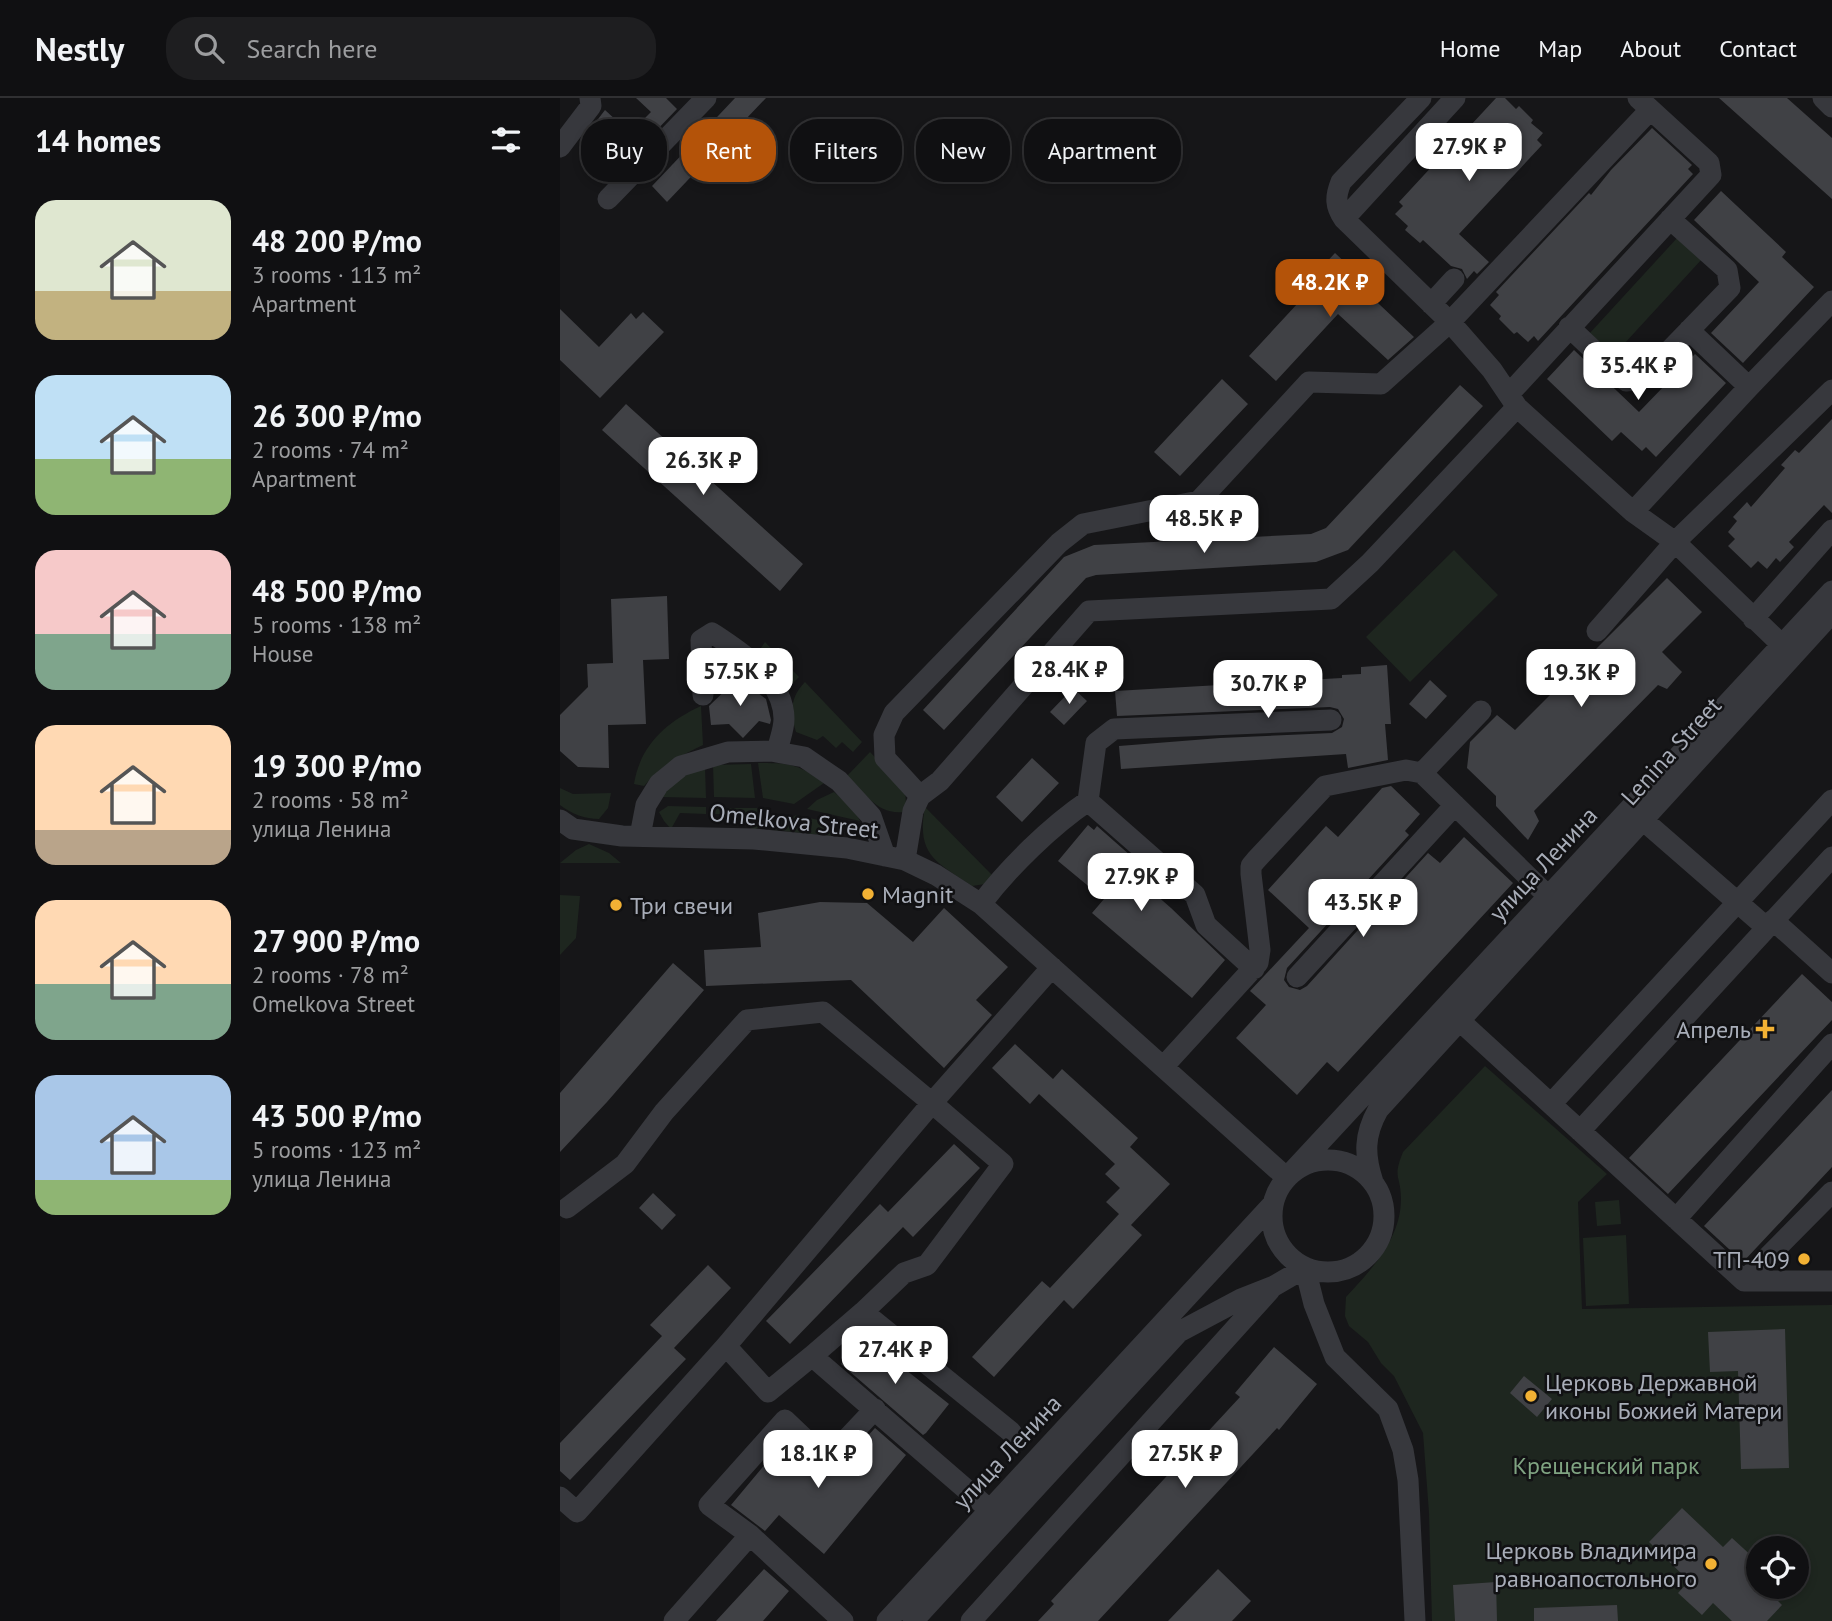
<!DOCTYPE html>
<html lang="en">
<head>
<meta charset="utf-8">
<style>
  body { margin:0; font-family:"PT Sans",sans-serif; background:#1e1e20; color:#f1f3f6; height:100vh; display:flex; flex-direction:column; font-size:26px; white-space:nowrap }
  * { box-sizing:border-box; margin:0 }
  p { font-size:23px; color:#9c9d9f }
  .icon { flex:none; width:38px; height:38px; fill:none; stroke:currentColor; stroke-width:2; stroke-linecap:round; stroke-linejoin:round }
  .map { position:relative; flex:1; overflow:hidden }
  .sheet { display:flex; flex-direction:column; background:#101012; width:560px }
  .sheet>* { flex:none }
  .top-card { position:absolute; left:21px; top:21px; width:665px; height:63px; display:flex; gap:14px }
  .fabs { position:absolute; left:1186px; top:1438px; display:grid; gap:14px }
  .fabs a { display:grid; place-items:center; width:63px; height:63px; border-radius:50%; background:#101012; box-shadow:0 4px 10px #0003,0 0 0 2px #303032; font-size:35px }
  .price { position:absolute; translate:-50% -60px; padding:0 16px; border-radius:14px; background:#fff; color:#222; font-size:23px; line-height:46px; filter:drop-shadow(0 2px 4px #0008) }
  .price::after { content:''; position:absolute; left:50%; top:42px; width:21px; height:16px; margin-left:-10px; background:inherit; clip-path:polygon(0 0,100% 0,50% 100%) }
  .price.current { background:#b45309; color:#fff }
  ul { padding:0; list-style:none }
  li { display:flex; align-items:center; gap:21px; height:175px; padding:0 35px }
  li span { display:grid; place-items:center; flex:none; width:196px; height:140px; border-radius:21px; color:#555 }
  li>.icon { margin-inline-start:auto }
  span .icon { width:84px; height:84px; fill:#fffc; stroke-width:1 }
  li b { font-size:30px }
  h2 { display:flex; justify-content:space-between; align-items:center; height:84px; padding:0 35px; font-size:30px }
  .tag { padding:0 24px; border-radius:28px; background:#101012; box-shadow:0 4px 10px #0003,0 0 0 2px #303032; font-size:24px; line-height:63px }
  .tag.current { background:#b45309; color:#fff }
  header { display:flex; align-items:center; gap:42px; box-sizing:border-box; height:98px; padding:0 35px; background:#101012; border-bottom:2px solid #303032 }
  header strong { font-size:33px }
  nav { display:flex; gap:38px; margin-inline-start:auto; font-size:24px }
  .search { width:490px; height:63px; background:#1e1e20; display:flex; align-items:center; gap:18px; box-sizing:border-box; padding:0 24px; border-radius:28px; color:#9c9d9f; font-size:26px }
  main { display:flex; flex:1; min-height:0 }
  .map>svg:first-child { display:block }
  .green { fill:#1e261f; fill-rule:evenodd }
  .building { fill:#404145 }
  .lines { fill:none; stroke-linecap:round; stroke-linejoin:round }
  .minor { stroke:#37383d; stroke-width:21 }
  .poi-dot { fill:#f2b134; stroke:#111113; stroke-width:2.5 }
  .labels { text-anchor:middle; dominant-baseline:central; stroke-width:5; stroke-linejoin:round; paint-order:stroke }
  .street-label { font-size:24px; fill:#a8adb8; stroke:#111113 }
  .poi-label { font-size:24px; fill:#a8adb8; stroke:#111113; text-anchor:start }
  .park-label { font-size:24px; fill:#7fa381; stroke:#111113 }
</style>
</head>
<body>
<header>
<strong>Nestly</strong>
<div class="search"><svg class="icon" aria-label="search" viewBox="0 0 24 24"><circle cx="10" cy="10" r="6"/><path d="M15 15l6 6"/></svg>Search here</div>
<nav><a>Home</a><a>Map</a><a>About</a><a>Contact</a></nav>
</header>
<main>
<section class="sheet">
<h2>14 homes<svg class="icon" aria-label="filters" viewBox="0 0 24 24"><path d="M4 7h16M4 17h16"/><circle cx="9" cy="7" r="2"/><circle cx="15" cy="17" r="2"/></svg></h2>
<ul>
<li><span style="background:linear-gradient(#dfe7d0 65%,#c2b280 0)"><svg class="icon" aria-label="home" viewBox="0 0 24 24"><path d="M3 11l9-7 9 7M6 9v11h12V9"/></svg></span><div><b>48 200 ₽/mo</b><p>3 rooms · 113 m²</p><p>Apartment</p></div></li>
<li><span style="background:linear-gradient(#bfe0f5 60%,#8fb573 0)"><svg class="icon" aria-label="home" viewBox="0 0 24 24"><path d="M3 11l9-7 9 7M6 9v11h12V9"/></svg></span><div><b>26 300 ₽/mo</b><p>2 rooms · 74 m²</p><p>Apartment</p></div></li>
<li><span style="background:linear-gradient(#f6c9c9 60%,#7fa58c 0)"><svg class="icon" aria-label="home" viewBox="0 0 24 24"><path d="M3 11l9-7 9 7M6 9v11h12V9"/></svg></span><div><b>48 500 ₽/mo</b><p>5 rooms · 138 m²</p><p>House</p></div></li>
<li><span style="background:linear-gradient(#ffd9b3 75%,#b9a48a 0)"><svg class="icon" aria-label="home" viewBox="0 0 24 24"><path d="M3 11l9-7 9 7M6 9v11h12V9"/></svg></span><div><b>19 300 ₽/mo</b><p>2 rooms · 58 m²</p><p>улица Ленина</p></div></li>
<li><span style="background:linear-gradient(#ffd9b3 60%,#7fa58c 0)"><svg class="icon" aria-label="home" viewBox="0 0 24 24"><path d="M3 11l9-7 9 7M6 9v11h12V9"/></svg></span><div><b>27 900 ₽/mo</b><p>2 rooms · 78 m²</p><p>Omelkova Street</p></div></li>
<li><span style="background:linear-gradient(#a9c7e8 75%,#8fb573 0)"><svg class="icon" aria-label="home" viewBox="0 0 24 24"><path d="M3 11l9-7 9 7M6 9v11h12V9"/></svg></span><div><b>43 500 ₽/mo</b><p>5 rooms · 123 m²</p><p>улица Ленина</p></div></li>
</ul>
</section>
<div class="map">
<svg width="1272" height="1523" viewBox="0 0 1272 1523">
  <rect width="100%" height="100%" fill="#161618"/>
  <path class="green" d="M 1118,139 L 1142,161 L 1053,258 L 1029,236 Z
    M 894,452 L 938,497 L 850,584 L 806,539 Z
    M 205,544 L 239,579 L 232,586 L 198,554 Z
    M 245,584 L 302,644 L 293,654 L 282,644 L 276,650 L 263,638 L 257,642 L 236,634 C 230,615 230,599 245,584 Z
    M 141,608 L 143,647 C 120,658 101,668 84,688 L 74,686 C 80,648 106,624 141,608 Z
    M 310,654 L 345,690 L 346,707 L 343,714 C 318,717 303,694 287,678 Z
    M 198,665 C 229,665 239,666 264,685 L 234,706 L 203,700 Z
    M 191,666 L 195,700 L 154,699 L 153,667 Z
    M 145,669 L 146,700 L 102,699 C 109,682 129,676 145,669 Z
    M 0,690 L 13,696 L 51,695 L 48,710 L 39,721 C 25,721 12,716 0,707 Z
    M 274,694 C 286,703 295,710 300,723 L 247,711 L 257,702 Z
    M 108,708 L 146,709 L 146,716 L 120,715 L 111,731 L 104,723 L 99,714 Z
    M 365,709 L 434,779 L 425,786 L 412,788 C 376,764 356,757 365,709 Z
    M 154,710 L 197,710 L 201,728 L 192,733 L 188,717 L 155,716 Z
    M 236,717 L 272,725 L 271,738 L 212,732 Z
    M 29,746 L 49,755 L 61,765 L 0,765 L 16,752 Z
    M 0,797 L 20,798 L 16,840 L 0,857 Z
    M 925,968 L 1047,1076 L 1018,1104 L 1022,1211 L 1272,1207 L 1272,1523 L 872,1523 L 869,1415 L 863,1335 L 834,1278 L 821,1265 L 808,1244 L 789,1228 L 785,1218 L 786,1199 C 811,1172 841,1141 841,1101 C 841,1077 832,1081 843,1054 ZM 1199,1451 L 1237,1451 L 1237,1489 L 1199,1489 Z
    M 1059,1102 L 1061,1126 L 1037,1128 L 1035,1104 Z
    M 1066,1137 L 1069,1206 L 1026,1208 L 1023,1140 Z"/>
  <path class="building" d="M 76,0 L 106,0 L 117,11 L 66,64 L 54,52 L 43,63 L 22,42 L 45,12 L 70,35 L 91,14 Z
    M 175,0 L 206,0 L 107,104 L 92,88 L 131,47 L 125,41 L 136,29 L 142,35 Z
    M 936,0 L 945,0 L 956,11 L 959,8 L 973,22 L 971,25 L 983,35 L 977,42 L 982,47 L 899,136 L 929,164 L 917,176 L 914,173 L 907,181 L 902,171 L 891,168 L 863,142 L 860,145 L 845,132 L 848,128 L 835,116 L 843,108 L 839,104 L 876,64 L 880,68 L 901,45 L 898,41 Z
    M 1159,0 L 1227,0 L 1272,40 L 1272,101 Z
    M 1092,30 L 1132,67 L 1128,71 L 1133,76 L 978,243 L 974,238 L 968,244 L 957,234 L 954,236 L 939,221 L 941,218 L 930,207 L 939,197 L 936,194 L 1029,95 L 1031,97 L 1051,72 Z
    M 1161,93 L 1226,154 L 1222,159 L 1254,189 L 1183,265 L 1151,235 L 1199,184 L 1134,122 Z
    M 775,155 L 807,185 L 802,190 L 854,239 L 828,262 L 778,216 L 716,283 L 689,258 L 751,191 L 746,186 Z
    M 0,211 L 39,249 L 71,215 L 76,221 L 83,214 L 104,234 L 40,300 L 0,262 Z
    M 1014,252 L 1079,314 L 1135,256 L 1166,285 L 1096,359 L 1086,349 L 1082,353 L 1061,334 L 1052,343 L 987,281 Z
    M 662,281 L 688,306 L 620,378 L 594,354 Z
    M 900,287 L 923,308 L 788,452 L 756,464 L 536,477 L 526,480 L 384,632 L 363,612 L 504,459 L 534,447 L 751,436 L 766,430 Z
    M 66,306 L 243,466 L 220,493 L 42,332 Z
    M 1272,321 L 1272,415 L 1264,407 L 1229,444 L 1234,449 L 1220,464 L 1216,460 L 1207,471 L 1198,463 L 1191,470 L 1168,448 L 1175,441 L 1168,434 L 1177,423 L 1173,419 L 1187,404 L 1191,409 L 1225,370 L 1221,367 L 1235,352 L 1239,355 Z
    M 1107,480 L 1142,514 L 1102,554 L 1122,574 L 1107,591 L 1098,587 L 974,713 L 979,723 L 968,742 L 936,708 L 936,698 L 907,670 L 910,644 L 937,617 L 955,632 Z
    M 107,498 L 109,561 L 83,562 L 86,626 L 48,627 L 49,670 L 18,669 L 0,653 L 0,617 L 28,589 L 27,566 L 53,565 L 51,501 Z
    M 827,567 L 831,626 L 825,626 L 828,662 L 788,670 L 786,656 L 561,671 L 559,648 L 660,640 L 772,635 L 782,629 L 784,621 L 778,611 L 770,609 L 557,618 L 555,593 L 782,580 L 782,577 L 801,576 L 801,569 Z
    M 178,580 L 206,601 L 211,622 L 210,626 L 199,623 L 183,640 L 169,626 L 151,627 L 149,608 Z
    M 870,582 L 887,598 L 866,621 L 849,606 Z
    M 513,590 L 527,603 L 504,627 L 490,614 Z
    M 472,660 L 499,685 L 462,724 L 436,699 Z
    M 831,688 L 860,716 L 845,733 L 849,737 L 727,870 L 724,882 L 729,889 L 740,892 L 747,888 L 868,755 L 880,765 L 904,739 L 953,785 L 778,974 L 767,964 L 737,997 L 676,940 L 706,907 L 690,893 L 749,830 L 708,792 L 766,728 L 778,739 L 822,690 Z
    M 528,727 L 534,732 L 537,728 L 571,758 L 562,768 L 565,771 L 562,775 L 592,799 L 595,796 L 611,810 L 665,862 L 632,900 L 532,815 L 544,801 L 498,763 Z
    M 260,804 L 307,805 L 353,844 L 384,810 L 448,869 L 416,902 L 432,917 L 384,970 L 291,882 L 146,888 L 144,852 L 201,849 L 198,815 Z
    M 113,865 L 144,892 L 47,1004 L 0,1054 L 0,995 Z
    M 1242,876 L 1272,904 L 1272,922 L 1108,1096 L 1069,1060 Z
    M 455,946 L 493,981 L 502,971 L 578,1040 L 570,1049 L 610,1086 L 571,1127 L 582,1137 L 513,1211 L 504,1202 L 434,1279 L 412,1259 L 482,1183 L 490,1190 L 559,1116 L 546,1104 L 560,1090 L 545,1076 L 555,1066 L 479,996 L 470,1006 L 432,970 Z
    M 1272,992 L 1272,1069 L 1183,1164 L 1144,1128 Z
    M 394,1046 L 420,1070 L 353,1139 L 343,1129 L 230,1246 L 206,1223 L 320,1106 L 328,1114 Z
    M 93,1095 L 116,1117 L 102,1132 L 79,1110 Z
    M 148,1167 L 171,1190 L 114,1250 L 126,1261 L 10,1382 L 0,1373 L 0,1345 L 102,1238 L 90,1227 Z
    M 1225,1231 L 1229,1370 L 1181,1371 L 1178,1273 L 1150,1274 L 1148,1234 Z
    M 303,1238 L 389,1306 L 366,1335 L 363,1337 L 281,1266 Z
    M 714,1249 L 757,1286 L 719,1332 L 717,1330 L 538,1523 L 478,1523 L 494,1506 L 491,1503 L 680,1299 L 675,1295 Z
    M 964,1278 L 992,1301 L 977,1319 L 950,1295 Z
    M 315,1330 L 346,1357 L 264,1456 L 219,1417 L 205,1433 L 171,1407 L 226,1341 L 258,1372 L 273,1376 Z
    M 1122,1410 L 1163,1449 L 1172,1440 L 1195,1461 L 1185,1472 L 1199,1484 L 1199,1489 L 1204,1489 L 1222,1507 L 1207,1523 L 1172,1523 L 1153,1505 L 1142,1517 L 1118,1495 L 1129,1483 L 1089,1444 Z
    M 204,1471 L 229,1493 L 203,1523 L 156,1523 Z
    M 658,1471 L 691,1503 L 672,1523 L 608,1523 Z
    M 936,1484 L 937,1523 L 895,1523 L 893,1487 Z
    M 1057,1507 L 1058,1523 L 974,1523 L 974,1510 Z"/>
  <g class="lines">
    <path class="minor" d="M 861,0 L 781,84 C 775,99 775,108 784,121 L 890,224 L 932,272 L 957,309 L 1073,414 L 1115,444 L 1222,547
      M 1263,0 L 1272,9
      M 0,49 L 31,8 L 30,0
      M 48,101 L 146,0
      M 784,121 L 895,0
      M 871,206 L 894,181
      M 1009,229 L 1066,283 L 1082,281 L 1170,190 L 1167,172 L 1110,121
      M 1129,232 L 1189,289
      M 949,296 L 1151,77 L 1149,65 L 1078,0
      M 1073,414 L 1189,289 L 1272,203
      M 1193,521 L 1272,432
      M 1037,533 L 1115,444 L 1272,292
      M 143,597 L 141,542 L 152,535 C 181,554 224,581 224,621 C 224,632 219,643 217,654
      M 921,613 L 862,675 L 988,798
      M 360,698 L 325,660 L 324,637 L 334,615 L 499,445 L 523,426 L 639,403 L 749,284 L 821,286 L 890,224 L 1090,12
      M 528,703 L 536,645 L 554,631 L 771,622
      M 0,722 L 13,731 L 62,738 L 194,741 L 287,750 L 345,762 L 376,777 L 421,806 L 727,1080
      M 1083,722 L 1207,830
      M 80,738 L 86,707 L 99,686 L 121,668 L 168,654 L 211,653 L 244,659 L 279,683 L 311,718 L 325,758
      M 345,762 L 353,713 L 360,698 L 380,683 L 529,513 L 771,501 L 810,465 L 957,309
      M 421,806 C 448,770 491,728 528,703 L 635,797 L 646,827 L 694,871
      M 1213,822 L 1272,875
      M 737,879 L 895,707
      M 900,923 L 1184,1183 L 1272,1183
      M 603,969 L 698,865 L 700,852 L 691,776 L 691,768 L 696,762 L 765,688 L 846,672 L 862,675
      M 991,1006 L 1272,702
      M 1020,1033 L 1272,759
      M712 1118a56 56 0 1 1 112 0a56 56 0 1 1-112 0Z
      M 732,1074 L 1272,493
      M 813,1084 C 804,1057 804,1037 818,1012 L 1272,515
      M 1116,1121 L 1272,946
      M 1184,1183 L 1272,1094
      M 303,1214 L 344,1175 L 367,1167 L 443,1066 L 372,1005 L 492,869
      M 166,1248 L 208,1294 L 252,1258
      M 0,1399 L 17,1414 L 166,1248 L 372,1005 L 263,914 L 187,922 L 104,1014 L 65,1066 L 7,1110
      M 430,1412 L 252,1258 L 303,1214 L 451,1334
      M 114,1523 L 190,1437
      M 283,1523 L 190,1437 L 149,1407 L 225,1322 L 267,1362 L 315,1311
      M 327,1523 L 713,1106
      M 353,1523 L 619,1234 L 681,1201 L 714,1188 L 745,1170 L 754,1206 L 775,1259 L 828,1311 L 843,1352 L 848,1382 L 855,1523
      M 411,1523 L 710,1192"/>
  </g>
  <g class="poi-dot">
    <circle cx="308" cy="796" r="7"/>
    <circle cx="56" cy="807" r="7"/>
    <path d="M1201.5 920.5h7v7h7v7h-7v7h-7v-7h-7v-7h7z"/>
    <circle cx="1244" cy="1161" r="7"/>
    <circle cx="971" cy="1298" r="7"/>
    <circle cx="1151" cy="1466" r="7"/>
  </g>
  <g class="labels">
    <g class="street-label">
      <text transform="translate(1111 653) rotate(-48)">Lenina Street</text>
      <text transform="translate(234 723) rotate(6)">Omelkova Street</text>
      <text transform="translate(983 766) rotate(-47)">улица Ленина</text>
      <text transform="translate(447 1354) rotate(-47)">улица Ленина</text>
    </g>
    <g class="poi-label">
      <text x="322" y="796">Magnit</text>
      <text x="70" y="807">Три свечи</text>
      <text x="1191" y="931" text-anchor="end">Апрель</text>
      <text x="1230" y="1161" text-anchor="end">ТП-409</text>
      <text x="985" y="1284">Церковь Державной<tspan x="985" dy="28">иконы Божией Матери</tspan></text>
      <text x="1137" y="1452" text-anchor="end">Церковь Владимира<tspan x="1137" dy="28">равноапостольного</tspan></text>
    </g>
    <g class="park-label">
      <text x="1046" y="1367">Крещенский парк</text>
    </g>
  </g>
</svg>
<div class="fabs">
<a><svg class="icon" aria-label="locate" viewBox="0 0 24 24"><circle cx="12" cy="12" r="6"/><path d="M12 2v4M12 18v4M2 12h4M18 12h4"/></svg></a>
</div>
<b class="price" style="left:909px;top:85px">27.9K ₽</b>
<b class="price current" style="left:770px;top:221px">48.2K ₽</b>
<b class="price" style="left:1078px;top:304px">35.4K ₽</b>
<b class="price" style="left:143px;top:399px">26.3K ₽</b>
<b class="price" style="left:644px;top:457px">48.5K ₽</b>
<b class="price" style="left:509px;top:608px">28.4K ₽</b>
<b class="price" style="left:180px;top:610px">57.5K ₽</b>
<b class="price" style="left:1021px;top:611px">19.3K ₽</b>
<b class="price" style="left:708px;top:622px">30.7K ₽</b>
<b class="price" style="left:581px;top:815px">27.9K ₽</b>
<b class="price" style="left:803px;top:841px">43.5K ₽</b>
<b class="price" style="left:335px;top:1288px">27.4K ₽</b>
<b class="price" style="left:258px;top:1392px">18.1K ₽</b>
<b class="price" style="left:625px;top:1392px">27.5K ₽</b>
<div class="top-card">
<a class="tag">Buy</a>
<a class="tag current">Rent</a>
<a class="tag">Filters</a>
<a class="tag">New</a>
<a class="tag">Apartment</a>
</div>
</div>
</main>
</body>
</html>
